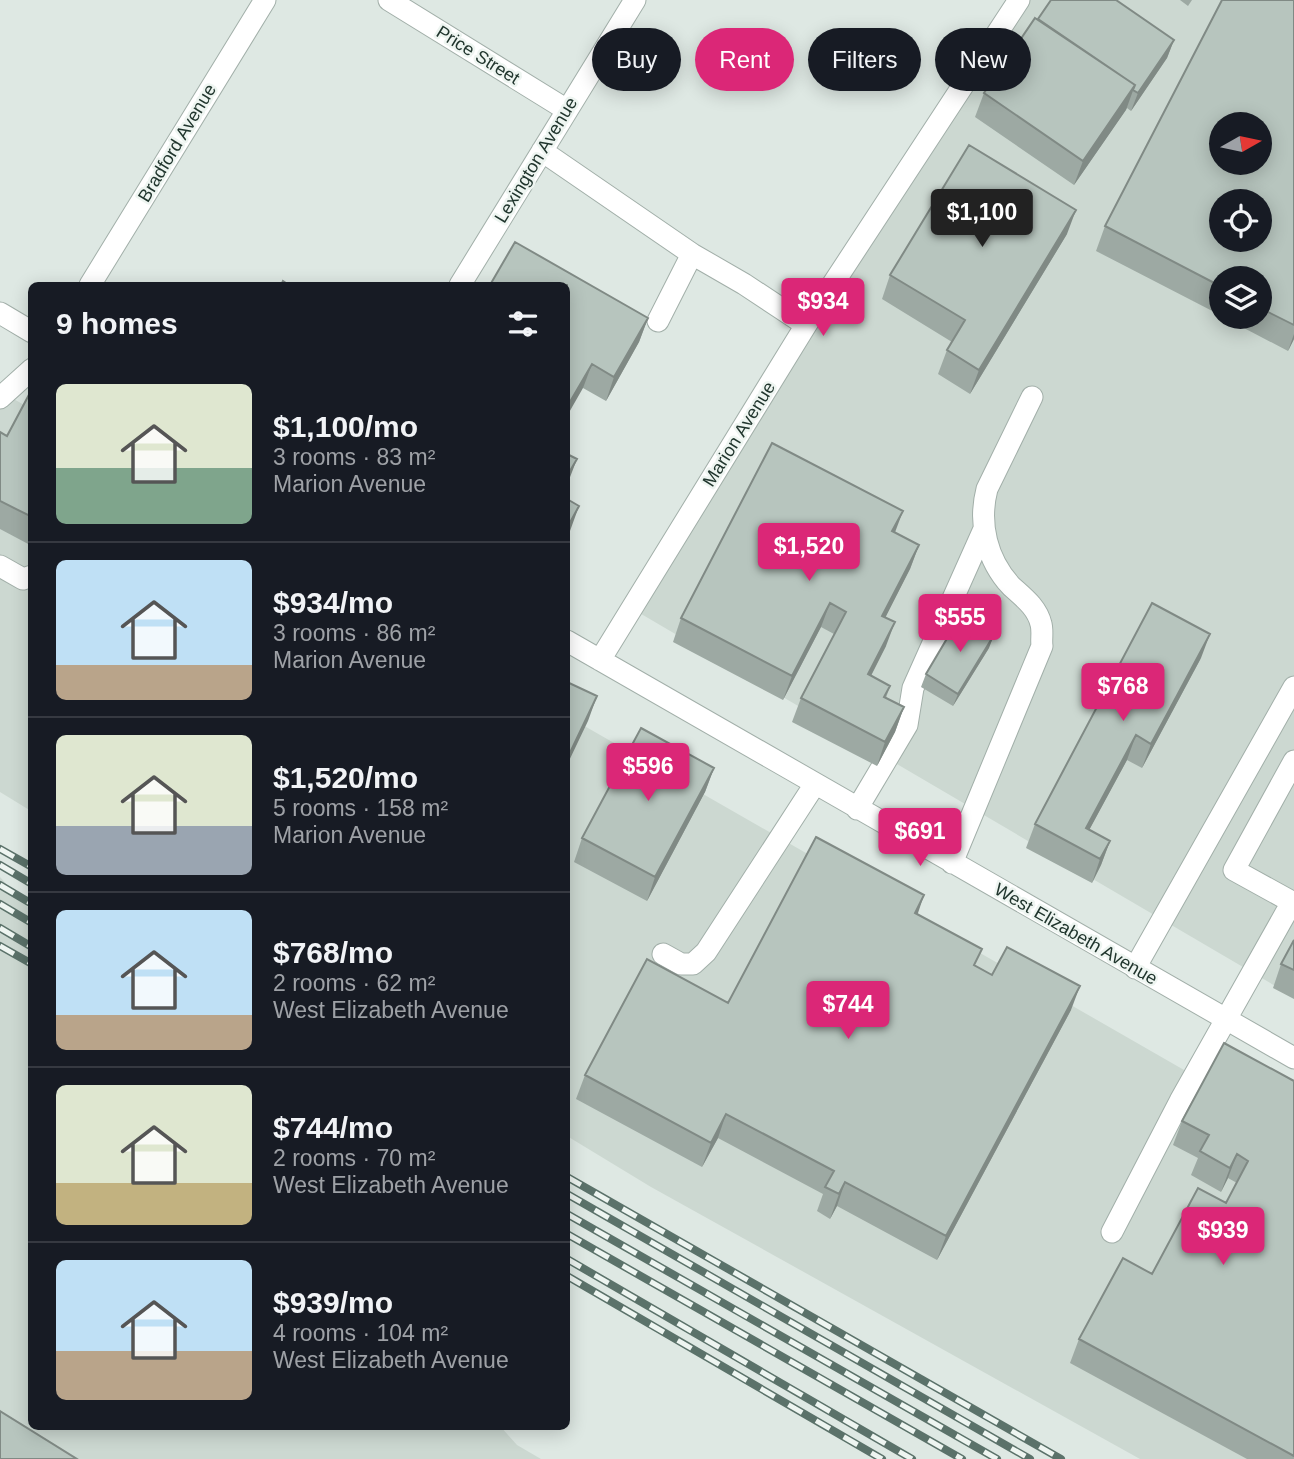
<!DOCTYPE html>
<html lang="en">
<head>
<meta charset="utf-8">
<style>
  body { margin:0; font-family:Arial,sans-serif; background:#242831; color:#f1f3f6; height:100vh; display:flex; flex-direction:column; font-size:26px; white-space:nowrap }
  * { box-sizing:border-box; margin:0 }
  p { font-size:23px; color:#9ea1a6 }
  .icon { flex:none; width:38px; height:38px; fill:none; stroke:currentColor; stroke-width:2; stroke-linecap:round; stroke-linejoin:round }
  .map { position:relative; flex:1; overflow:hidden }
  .panel { position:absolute; left:28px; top:282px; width:542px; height:1148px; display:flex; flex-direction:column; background:#171b24; border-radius:10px; box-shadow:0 4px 18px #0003 }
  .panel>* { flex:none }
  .hud { position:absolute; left:592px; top:28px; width:597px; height:63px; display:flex; gap:14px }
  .needle { width:46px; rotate:81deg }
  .buttons { position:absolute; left:1209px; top:112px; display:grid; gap:14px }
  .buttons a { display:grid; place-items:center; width:63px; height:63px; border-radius:50%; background:#171b24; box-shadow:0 4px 18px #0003; font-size:35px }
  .price { position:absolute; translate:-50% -60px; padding:0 16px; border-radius:7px; background:#db2777; color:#fff; font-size:23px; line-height:46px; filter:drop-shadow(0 2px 4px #0008) }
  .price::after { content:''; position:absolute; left:50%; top:42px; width:21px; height:16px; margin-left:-10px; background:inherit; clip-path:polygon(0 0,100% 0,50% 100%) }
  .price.selected { background:#222; color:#fff }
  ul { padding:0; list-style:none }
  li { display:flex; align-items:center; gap:21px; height:175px; padding:0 28px }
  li+li { border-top:2px solid #363941 }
  li span { display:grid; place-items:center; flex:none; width:196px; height:140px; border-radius:10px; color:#555 }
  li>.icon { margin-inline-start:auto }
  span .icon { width:84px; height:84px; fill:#fffc; stroke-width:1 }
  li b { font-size:30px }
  h2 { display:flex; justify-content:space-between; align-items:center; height:84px; padding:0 28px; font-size:30px }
  .pill { padding:0 24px; border-radius:32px; background:#171b24; box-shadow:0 4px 18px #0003; font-size:24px; line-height:63px }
  .pill.selected { background:#db2777; color:#fff }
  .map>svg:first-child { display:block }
  .built { fill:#ccd8d1; fill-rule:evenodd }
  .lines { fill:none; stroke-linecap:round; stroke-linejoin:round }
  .minor-casing { stroke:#a2afa9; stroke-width:23 }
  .minor { stroke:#fff; stroke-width:21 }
  .rail-casing { stroke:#5b726a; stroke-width:8 }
  .rail { stroke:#eef5f1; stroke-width:5; stroke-dasharray:16; stroke-linecap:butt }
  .wall { fill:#9da9a3 }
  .shaded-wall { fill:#808a85 }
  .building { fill:#b7c5be; stroke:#808a85; stroke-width:2; fill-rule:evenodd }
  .labels { text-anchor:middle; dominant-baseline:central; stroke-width:5; stroke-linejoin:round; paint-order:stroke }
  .street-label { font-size:18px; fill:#21362e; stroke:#eef5f1 }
</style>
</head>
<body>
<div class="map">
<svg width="1294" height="1459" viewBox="0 0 1294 1459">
  <rect width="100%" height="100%" fill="#dee8e3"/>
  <path class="built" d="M 1026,0 L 1294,0 L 1294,997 L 631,608 ZM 1222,124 L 1260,124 L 1260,163 L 1222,163 ZM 1222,201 L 1260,201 L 1260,240 L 1222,240 ZM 1222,278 L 1260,278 L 1260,317 L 1222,317 Z
    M 0,391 L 31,409 L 31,811 L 0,792 Z
    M 567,716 L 1294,1133 L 1294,1459 L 1140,1459 L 651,1187 L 567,1136 Z
    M 0,877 L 31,911 L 32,1426 L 500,1426 L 517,1445 L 541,1459 L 0,1459 Z"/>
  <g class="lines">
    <defs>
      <path id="minor" d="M 389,0 L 567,110
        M 542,151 L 692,254
        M 90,285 L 265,0
        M 460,285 L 635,0
        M 0,313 L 32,332
        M 658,321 L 692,254 L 744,284 L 806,325
        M 0,398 L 32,369
        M 0,566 L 23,579 L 32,576
        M 567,641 L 1294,1058
        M 600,660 L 806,325 L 1019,0
        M 857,809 L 907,725 L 913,688 L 984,529
        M 952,863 L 1042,646 C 1041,640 1043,631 1041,624 C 1037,607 1023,597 1011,586 C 987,560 978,524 987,489 L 1032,397
        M 663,954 L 681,964 L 693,964 L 706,952 L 815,784
        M 1135,968 L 1294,687
        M 1112,1232 L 1180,1101 L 1292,902 L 1234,870 L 1294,761"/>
    </defs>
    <use href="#minor" class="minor-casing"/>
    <use href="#minor" class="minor"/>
    <defs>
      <path id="rail" d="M 0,849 L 32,867
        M 0,865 L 32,884
        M 0,885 L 32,904
        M 0,904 L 32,923
        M 0,928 L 32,947
        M 0,946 L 32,964
        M 567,1177 L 1061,1459
        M 567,1194 L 1030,1459
        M 567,1214 L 997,1459
        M 567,1234 L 962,1459
        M 567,1259 L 912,1459
        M 567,1276 L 882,1459"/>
    </defs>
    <use href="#rail" class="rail-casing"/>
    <use href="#rail" class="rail"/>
  </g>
  <path class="wall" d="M 1180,0 L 1192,0 L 1188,6 Z
    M 1294,0 L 1294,339 L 1288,351 L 1223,317 L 1260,317 L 1260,278 L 1222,278 L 1222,316 L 1096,251 L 1105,226 Z
    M 1038,19 L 1174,40 L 1167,58 L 1131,111 L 1127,108 L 1074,185 L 975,117 L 984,93 Z
    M 1067,234 L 970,394 L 938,374 L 947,350 L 952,342 L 882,299 L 890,275 Z
    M 567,285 L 648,318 L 639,342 L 606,401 L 583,388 Z
    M 32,389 L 32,546 L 0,529 L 0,432 L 7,436 Z
    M 895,533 L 919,545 L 910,569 L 885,617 L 886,646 L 871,676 L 890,686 L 886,698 L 904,707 L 895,732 L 877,766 L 792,722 L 801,698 L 834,634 L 821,627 L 783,700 L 673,642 L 681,618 Z
    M 32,626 L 32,638 L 28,636 Z
    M 989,648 L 953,706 L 921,687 L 926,674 Z
    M 1201,658 L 1142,768 L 1127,760 L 1089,830 L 1110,841 L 1101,865 L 1092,883 L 1026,848 L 1035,824 Z
    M 714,768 L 705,792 L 647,901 L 574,862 L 582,838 Z
    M 917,914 L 976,966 L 992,975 L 1071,1010 L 937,1260 L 837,1206 L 830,1219 L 817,1211 L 823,1194 L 718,1138 L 702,1167 L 576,1099 L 585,1075 L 728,1003 Z
    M 1294,940 L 1294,999 L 1273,988 L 1281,964 Z
    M 1294,1081 L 1294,1459 L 1247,1459 L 1070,1363 L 1079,1339 L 1152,1274 L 1226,1203 L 1237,1183 L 1228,1178 L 1221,1192 L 1191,1175 L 1198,1158 L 1173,1145 L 1182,1121 Z"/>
  <path class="shaded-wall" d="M 1174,40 L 1167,58 L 1131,111 L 1138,93 Z
    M 1135,85 L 1126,110 L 1074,185 L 1083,161 Z
    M 1076,210 L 1067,234 L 970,394 L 979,370 Z
    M 648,318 L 639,342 L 606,401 L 614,377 Z
    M 1294,334 L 1294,339 L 1288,351 Z
    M 592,364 L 583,388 L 567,416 L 567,407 Z
    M 577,459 L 567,485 L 567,476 Z
    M 579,506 L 570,531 L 567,537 L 567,528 Z
    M 903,511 L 894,535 L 892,531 Z
    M 919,545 L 910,569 L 874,640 L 882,616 Z
    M 830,603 L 821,627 L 783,700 L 792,676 Z
    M 895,622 L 886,646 L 859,699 L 868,674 Z
    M 1210,634 L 1201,658 L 1142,768 L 1151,744 Z
    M 994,635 L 989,648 L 953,706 L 958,694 Z
    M 597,696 L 588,721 L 567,765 L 567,759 Z
    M 904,707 L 895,732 L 877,766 L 885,742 Z
    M 1136,735 L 1127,760 L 1080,847 L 1086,828 Z
    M 714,768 L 705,792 L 647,901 L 655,877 Z
    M 1110,841 L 1101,865 L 1092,883 L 1100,859 Z
    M 924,895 L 916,919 L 915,913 Z
    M 1080,986 L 1071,1010 L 937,1260 L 946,1236 Z
    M 726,1114 L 718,1138 L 702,1167 L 711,1143 Z
    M 1237,1154 L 1228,1178 L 1221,1192 L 1230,1168 Z
    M 845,1182 L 837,1206 L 830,1219 L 839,1194 Z"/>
  <path class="building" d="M 1051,0 L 1116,0 L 1174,40 L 1138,93 L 1133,90 L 1135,85 L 1038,19 Z
    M 1222,0 L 1294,0 L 1294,325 L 1260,308 L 1260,278 L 1222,278 L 1222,287 L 1105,226 ZM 1222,124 L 1260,124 L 1260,163 L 1222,163 ZM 1222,201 L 1260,201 L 1260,240 L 1222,240 Z
    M 1035,18 L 1135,85 L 1083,161 L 984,93 Z
    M 969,145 L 1076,210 L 979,370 L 947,350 L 965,320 L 890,275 Z
    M 515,242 L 648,318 L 614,377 L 592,364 L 567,407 L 567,285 L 490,285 Z
    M 283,281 L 289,285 L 281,285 Z
    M 32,389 L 32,517 L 0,501 L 0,432 L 7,436 Z
    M 772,443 L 903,511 L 892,531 L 919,545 L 882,616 L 895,622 L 868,674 L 890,686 L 884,697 L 904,707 L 885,742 L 801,698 L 846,612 L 830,603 L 792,676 L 681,618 Z
    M 567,454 L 577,459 L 567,476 Z
    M 567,499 L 579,506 L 567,528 Z
    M 1152,603 L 1210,634 L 1151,744 L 1136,735 L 1086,828 L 1110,841 L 1100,859 L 1035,824 Z
    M 961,615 L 994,635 L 958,694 L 926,674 Z
    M 567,682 L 597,696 L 567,759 Z
    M 641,728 L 714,768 L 655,877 L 582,838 Z
    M 816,837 L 924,895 L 915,913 L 982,949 L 974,965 L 992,975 L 1007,947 L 1080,986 L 946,1236 L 845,1182 L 839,1194 L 825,1187 L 834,1171 L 726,1114 L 711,1143 L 585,1075 L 647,959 L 728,1003 Z
    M 1294,940 L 1294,970 L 1281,964 Z
    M 1224,1043 L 1294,1081 L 1294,1456 L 1079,1339 L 1123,1258 L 1152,1274 L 1198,1188 L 1226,1203 L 1248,1161 L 1237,1154 L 1230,1168 L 1200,1151 L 1209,1135 L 1182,1121 Z
    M 0,1411 L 77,1459 L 0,1459 Z"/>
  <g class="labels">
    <g class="street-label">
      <text transform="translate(478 55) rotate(32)">Price Street</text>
      <text transform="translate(177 143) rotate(-59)">Bradford Avenue</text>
      <text transform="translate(536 160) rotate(-59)">Lexington Avenue</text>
      <text transform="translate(739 434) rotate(-58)">Marion Avenue</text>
      <text transform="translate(1076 934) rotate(30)">West Elizabeth Avenue</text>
    </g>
  </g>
</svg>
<div class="buttons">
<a><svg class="needle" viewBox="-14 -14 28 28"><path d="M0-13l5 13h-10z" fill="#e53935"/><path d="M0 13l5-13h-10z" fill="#9ea1a6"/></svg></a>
<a><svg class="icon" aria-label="locate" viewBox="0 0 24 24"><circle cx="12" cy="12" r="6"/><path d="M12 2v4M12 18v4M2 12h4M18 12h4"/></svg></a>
<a><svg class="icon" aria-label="layers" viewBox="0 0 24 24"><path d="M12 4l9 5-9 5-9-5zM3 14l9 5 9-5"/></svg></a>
</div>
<b class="price selected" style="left:982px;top:249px">$1,100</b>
<b class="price" style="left:823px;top:338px">$934</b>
<b class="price" style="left:809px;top:583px">$1,520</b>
<b class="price" style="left:960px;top:654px">$555</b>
<b class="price" style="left:1123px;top:723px">$768</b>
<b class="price" style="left:648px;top:803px">$596</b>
<b class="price" style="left:920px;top:868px">$691</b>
<b class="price" style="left:848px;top:1041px">$744</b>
<b class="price" style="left:1223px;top:1267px">$939</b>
<div class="hud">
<a class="pill">Buy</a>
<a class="pill selected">Rent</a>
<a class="pill">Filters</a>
<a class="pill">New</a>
</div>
<section class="panel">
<h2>9 homes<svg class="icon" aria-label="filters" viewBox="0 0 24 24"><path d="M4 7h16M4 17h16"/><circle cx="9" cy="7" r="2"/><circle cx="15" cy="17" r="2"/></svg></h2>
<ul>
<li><span style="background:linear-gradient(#dfe7d0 60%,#7fa58c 0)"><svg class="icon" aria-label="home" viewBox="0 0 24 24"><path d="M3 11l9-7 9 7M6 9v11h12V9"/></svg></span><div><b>$1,100/mo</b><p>3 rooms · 83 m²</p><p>Marion Avenue</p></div></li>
<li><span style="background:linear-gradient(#bfe0f5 75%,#b9a48a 0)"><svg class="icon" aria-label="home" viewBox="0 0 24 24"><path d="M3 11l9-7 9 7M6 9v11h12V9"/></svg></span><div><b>$934/mo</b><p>3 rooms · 86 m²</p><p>Marion Avenue</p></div></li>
<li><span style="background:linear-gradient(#dfe7d0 65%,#9aa5b1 0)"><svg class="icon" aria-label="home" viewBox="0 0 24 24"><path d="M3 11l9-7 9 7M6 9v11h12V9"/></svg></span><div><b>$1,520/mo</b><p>5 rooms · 158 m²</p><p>Marion Avenue</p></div></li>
<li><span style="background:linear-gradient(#bfe0f5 75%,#b9a48a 0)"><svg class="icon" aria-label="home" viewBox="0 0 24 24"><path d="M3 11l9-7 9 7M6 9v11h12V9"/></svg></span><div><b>$768/mo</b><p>2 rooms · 62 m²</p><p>West Elizabeth Avenue</p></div></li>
<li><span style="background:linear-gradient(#dfe7d0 70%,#c2b280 0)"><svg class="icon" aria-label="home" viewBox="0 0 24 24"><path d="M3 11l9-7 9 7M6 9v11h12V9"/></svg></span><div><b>$744/mo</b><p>2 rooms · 70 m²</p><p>West Elizabeth Avenue</p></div></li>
<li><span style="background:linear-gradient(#bfe0f5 65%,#b9a48a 0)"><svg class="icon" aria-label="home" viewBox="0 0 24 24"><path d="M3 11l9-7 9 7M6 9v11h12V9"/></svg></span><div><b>$939/mo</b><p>4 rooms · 104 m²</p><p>West Elizabeth Avenue</p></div></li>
</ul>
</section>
</div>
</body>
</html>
